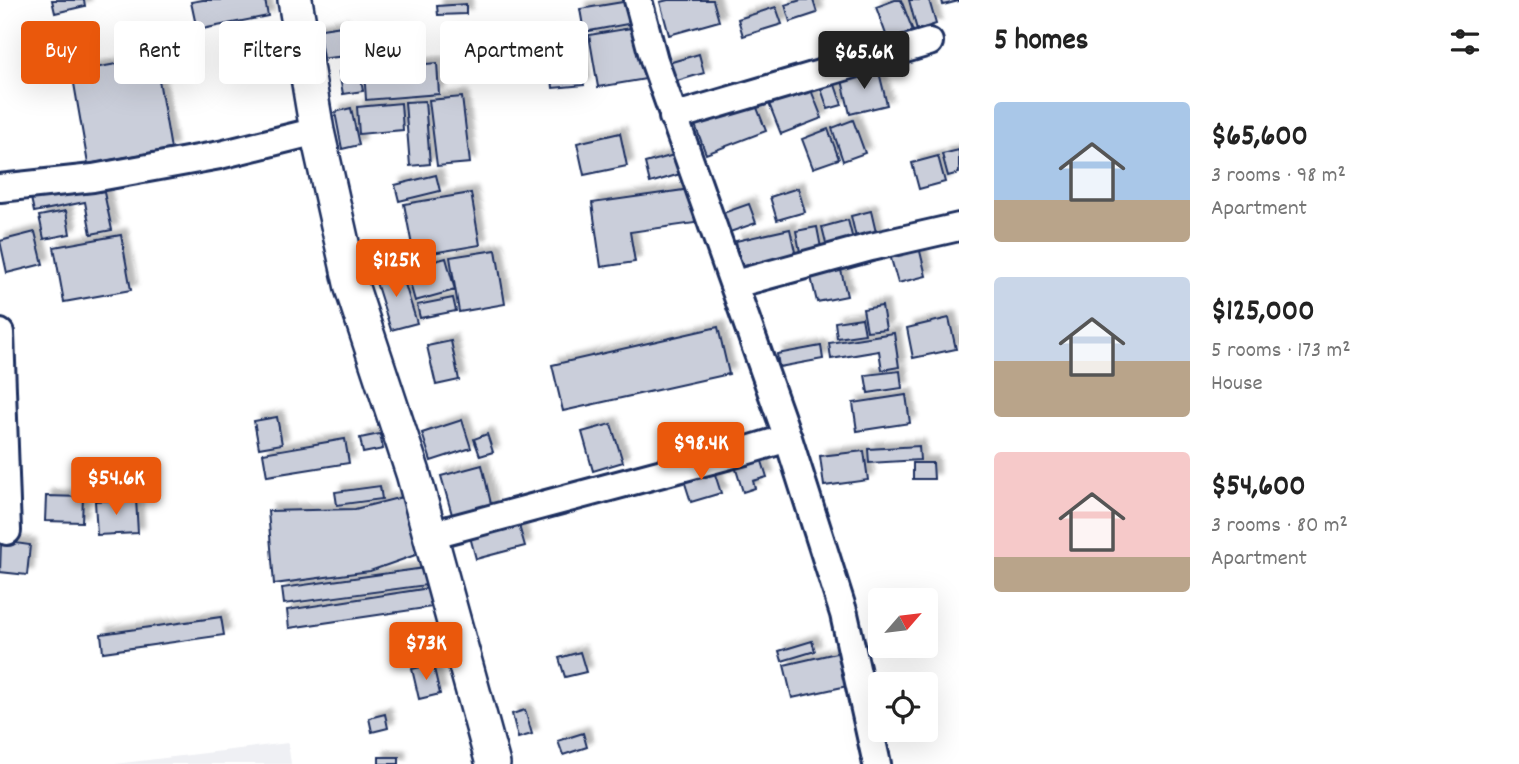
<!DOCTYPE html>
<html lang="en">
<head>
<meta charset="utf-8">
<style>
  body { margin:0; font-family:Dekko,sans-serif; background:#f6f6f6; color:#222; height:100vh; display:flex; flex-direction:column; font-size:26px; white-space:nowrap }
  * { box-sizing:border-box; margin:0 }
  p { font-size:23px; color:#767676 }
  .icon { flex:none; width:38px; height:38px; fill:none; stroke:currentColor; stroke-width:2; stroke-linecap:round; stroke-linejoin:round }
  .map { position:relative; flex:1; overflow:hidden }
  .panel { display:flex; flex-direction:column; background:#fff; width:560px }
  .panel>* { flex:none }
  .hud { position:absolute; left:21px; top:21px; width:665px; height:63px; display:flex; gap:14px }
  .needle { width:46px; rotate:62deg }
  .fabs { position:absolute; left:868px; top:588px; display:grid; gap:14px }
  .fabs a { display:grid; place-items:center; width:70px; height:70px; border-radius:7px; background:#fff; box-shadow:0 7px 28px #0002; font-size:35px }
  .price { position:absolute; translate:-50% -60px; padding:0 16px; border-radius:7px; background:#ea580c; color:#fff; font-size:23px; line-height:46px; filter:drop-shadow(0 2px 4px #0008) }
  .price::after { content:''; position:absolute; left:50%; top:42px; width:21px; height:16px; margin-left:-10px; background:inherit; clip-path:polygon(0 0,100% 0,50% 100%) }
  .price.active { background:#222; color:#fff }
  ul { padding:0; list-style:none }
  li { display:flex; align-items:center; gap:21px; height:175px; padding:0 35px }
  li span { display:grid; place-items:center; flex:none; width:196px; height:140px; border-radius:7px; color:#555 }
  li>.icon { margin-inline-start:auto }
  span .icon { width:84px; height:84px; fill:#fffc; stroke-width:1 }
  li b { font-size:30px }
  h2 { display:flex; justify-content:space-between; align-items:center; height:84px; padding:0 35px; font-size:30px }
  .pill { padding:0 24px; border-radius:7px; background:#fff; box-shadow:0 7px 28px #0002; font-size:24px; line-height:63px }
  .pill.active { background:#ea580c; color:#fff }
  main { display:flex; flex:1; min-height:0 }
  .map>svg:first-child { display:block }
  .built { fill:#eff0f4 }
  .building { fill:#caceda; stroke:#1b2f5e; stroke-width:2; filter:url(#shadow) }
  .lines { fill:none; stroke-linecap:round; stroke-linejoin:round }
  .minor-casing { stroke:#1b2f5e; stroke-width:32 }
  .tertiary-casing { stroke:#1b2f5e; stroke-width:38 }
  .minor { stroke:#fff; stroke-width:26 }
  .tertiary { stroke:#fff; stroke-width:33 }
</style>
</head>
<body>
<main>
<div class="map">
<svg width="959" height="764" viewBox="0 0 959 764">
  <defs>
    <filter id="shadow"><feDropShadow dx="6" dy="-6" stdDeviation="2" flood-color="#0004"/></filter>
  </defs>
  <rect width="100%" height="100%" fill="#fff"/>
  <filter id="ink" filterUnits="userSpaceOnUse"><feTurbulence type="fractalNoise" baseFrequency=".0143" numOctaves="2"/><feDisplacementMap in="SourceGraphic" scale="14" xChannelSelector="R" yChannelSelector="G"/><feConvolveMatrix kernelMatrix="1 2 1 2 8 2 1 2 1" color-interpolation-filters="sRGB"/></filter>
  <g filter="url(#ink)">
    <path class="built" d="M 288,743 L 291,764 L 115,764 Z"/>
    <path class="building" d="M 52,0 L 84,0 L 85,6 L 55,13 Z
      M 203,0 L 265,0 L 268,16 L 197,30 L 191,2 Z
      M 668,0 L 713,0 L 719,21 L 669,35 L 660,2 Z
      M 801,0 L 813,0 L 817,13 L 790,22 L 785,5 Z
      M 895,0 L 901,0 L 913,31 L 888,40 L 876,7 Z
      M 909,0 L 929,0 L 936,24 L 917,30 Z
      M 942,0 L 959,0 L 959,1 L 943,5 Z
      M 629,1 L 633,23 L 584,32 L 580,9 Z
      M 466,4 L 466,14 L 438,15 L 437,6 Z
      M 776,7 L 782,24 L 743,36 L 738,19 Z
      M 342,26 L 346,56 L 319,59 L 315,30 Z
      M 637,27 L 646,79 L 598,87 L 589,35 Z
      M 579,36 L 584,85 L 553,88 L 548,39 Z
      M 699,54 L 704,73 L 670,83 L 665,64 Z
      M 155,57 L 171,149 L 88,164 L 72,72 Z
      M 437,63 L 439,94 L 366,100 L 364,69 Z
      M 359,68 L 363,91 L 343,94 L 339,72 Z
      M 878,68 L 887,105 L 850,114 L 841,76 Z
      M 834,82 L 842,105 L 828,109 L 820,86 Z
      M 809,85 L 822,118 L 781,134 L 768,101 Z
      M 462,97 L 470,163 L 437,166 L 429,100 Z
      M 754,100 L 766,131 L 706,154 L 694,122 Z
      M 425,101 L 430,164 L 410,166 L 405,102 Z
      M 401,103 L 403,130 L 359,134 L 357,107 Z
      M 351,108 L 359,145 L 342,149 L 335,112 Z
      M 853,120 L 865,153 L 843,161 L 832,128 Z
      M 828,129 L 839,159 L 813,168 L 802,139 Z
      M 620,133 L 627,166 L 584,175 L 577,143 Z
      M 959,150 L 959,173 L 948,176 L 942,154 Z
      M 674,155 L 680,174 L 650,183 L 645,163 Z
      M 938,156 L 945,182 L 919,189 L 912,163 Z
      M 436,175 L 440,191 L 399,201 L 395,185 Z
      M 102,183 L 112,230 L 91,234 L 85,202 L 34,212 L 31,198 Z
      M 798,188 L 805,212 L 777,220 L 770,197 Z
      M 691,189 L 695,223 L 630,232 L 635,262 L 601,267 L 592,203 Z
      M 471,193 L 480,245 L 414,256 L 404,204 Z
      M 749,204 L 756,223 L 730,232 L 723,213 Z
      M 66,211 L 70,234 L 44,239 L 39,216 Z
      M 871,211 L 878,241 L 858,246 L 851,216 Z
      M 848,220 L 853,240 L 827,247 L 822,227 Z
      M 817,227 L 822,253 L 801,257 L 796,231 Z
      M 790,229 L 797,261 L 743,273 L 736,241 Z
      M 35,232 L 43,264 L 7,273 L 0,241 Z
      M 121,235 L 131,290 L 64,302 L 54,247 Z
      M 919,247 L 926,276 L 898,283 L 890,255 Z
      M 496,250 L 505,304 L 459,312 L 450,257 Z
      M 446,258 L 455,290 L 415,301 L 406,269 Z
      M 840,266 L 847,296 L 817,302 L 810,273 Z
      M 400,268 L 417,323 L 391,330 L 374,276 Z
      M 453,298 L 456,311 L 420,318 L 417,305 Z
      M 882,306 L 886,329 L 867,331 L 863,309 Z
      M 862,318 L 865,334 L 837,338 L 835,322 Z
      M 949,318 L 956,349 L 913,358 L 907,328 Z
      M 718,327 L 729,374 L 563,411 L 552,365 Z
      M 894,333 L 899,367 L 882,370 L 879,351 L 831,359 L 829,343 Z
      M 451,341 L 459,380 L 436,385 L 427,346 Z
      M 821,346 L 823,359 L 779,367 L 777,354 Z
      M 900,371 L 902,388 L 868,393 L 865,375 Z
      M 906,395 L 910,423 L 857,431 L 853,403 Z
      M 277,417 L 282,444 L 259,448 L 254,421 Z
      M 462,420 L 471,448 L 431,461 L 422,433 Z
      M 611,424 L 623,462 L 593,471 L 582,432 Z
      M 380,434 L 383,449 L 363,453 L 360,438 Z
      M 487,434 L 493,452 L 480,456 L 474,439 Z
      M 345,439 L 349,463 L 267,476 L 263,453 Z
      M 919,446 L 920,460 L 869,463 L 868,449 Z
      M 864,451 L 868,480 L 824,486 L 820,456 Z
      M 760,455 L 767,477 L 753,481 L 755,488 L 743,492 L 734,463 Z
      M 711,462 L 721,493 L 691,502 L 681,471 Z
      M 913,463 L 933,463 L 934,479 L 913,479 Z
      M 482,465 L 492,508 L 453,518 L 441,476 Z
      M 380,486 L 382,499 L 337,505 L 335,492 Z
      M 410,495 L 421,553 L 370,571 L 274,584 L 268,511 L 355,509 Z
      M 46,496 L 83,497 L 82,522 L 45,521 Z
      M 136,499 L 138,533 L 97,535 L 95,501 Z
      M 517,519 L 525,546 L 476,559 L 469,533 Z
      M 1,541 L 30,545 L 27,575 L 0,572 Z
      M 432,567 L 434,584 L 284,604 L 282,588 Z
      M 436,587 L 439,606 L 289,628 L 287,610 Z
      M 221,617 L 224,635 L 103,652 L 101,634 Z
      M 812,641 L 815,651 L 782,661 L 779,651 Z
      M 845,651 L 852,685 L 792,698 L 784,665 Z
      M 580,652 L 586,672 L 565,677 L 559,658 Z
      M 433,664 L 440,694 L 419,699 L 412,669 Z
      M 525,710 L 532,734 L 518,738 L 512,714 Z
      M 385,714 L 388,728 L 372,732 L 369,718 Z
      M 583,733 L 587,747 L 563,755 L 558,741 Z
      M 379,757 L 399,757 L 399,764 L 379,764 Z"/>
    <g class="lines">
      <defs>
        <path id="minor" d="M 638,0 L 654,60 L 788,438 L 844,614 L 877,764
          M 673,117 L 929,42
          M 0,188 L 93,178 L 220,155 L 317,131
          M 735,284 L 871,247 L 959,227
          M 0,333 L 7,531
          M 430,535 L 745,451 L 788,438"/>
        <path id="tertiary" d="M 295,0 L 317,131 L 352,288 L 413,473 L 493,764"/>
      </defs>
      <use href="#minor" class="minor-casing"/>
      <use href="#tertiary" class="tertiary-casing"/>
      <use href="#minor" class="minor"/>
      <use href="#tertiary" class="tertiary"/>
    </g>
  </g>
</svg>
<div class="fabs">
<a><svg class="needle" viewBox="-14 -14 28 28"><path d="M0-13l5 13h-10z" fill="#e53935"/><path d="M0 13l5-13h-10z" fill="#767676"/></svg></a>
<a><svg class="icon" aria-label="locate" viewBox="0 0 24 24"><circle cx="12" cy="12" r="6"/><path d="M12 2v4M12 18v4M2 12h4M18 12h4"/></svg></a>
</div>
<b class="price active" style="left:864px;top:91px">$65.6K</b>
<b class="price" style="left:396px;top:299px">$125K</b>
<b class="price" style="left:701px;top:482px">$98.4K</b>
<b class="price" style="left:116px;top:517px">$54.6K</b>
<b class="price" style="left:426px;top:682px">$73K</b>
<div class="hud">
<a class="pill active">Buy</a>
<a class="pill">Rent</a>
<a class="pill">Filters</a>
<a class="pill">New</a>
<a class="pill">Apartment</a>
</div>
</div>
<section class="panel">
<h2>5 homes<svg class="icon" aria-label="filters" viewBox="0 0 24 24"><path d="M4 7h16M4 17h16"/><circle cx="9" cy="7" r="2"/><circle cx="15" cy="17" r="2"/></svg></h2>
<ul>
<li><span style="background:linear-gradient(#a9c7e8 70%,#b9a48a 0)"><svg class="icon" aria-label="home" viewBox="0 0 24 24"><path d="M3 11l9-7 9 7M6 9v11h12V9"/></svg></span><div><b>$65,600</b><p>3 rooms · 98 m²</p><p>Apartment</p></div></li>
<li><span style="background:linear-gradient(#c9d6e8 60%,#b9a48a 0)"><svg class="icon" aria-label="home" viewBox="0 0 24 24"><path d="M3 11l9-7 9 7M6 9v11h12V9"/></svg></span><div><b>$125,000</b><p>5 rooms · 173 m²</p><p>House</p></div></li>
<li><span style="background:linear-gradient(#f6c9c9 75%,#b9a48a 0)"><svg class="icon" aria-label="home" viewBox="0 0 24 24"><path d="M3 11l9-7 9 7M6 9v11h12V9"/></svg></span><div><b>$54,600</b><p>3 rooms · 80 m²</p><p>Apartment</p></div></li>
</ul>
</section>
</main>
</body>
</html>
